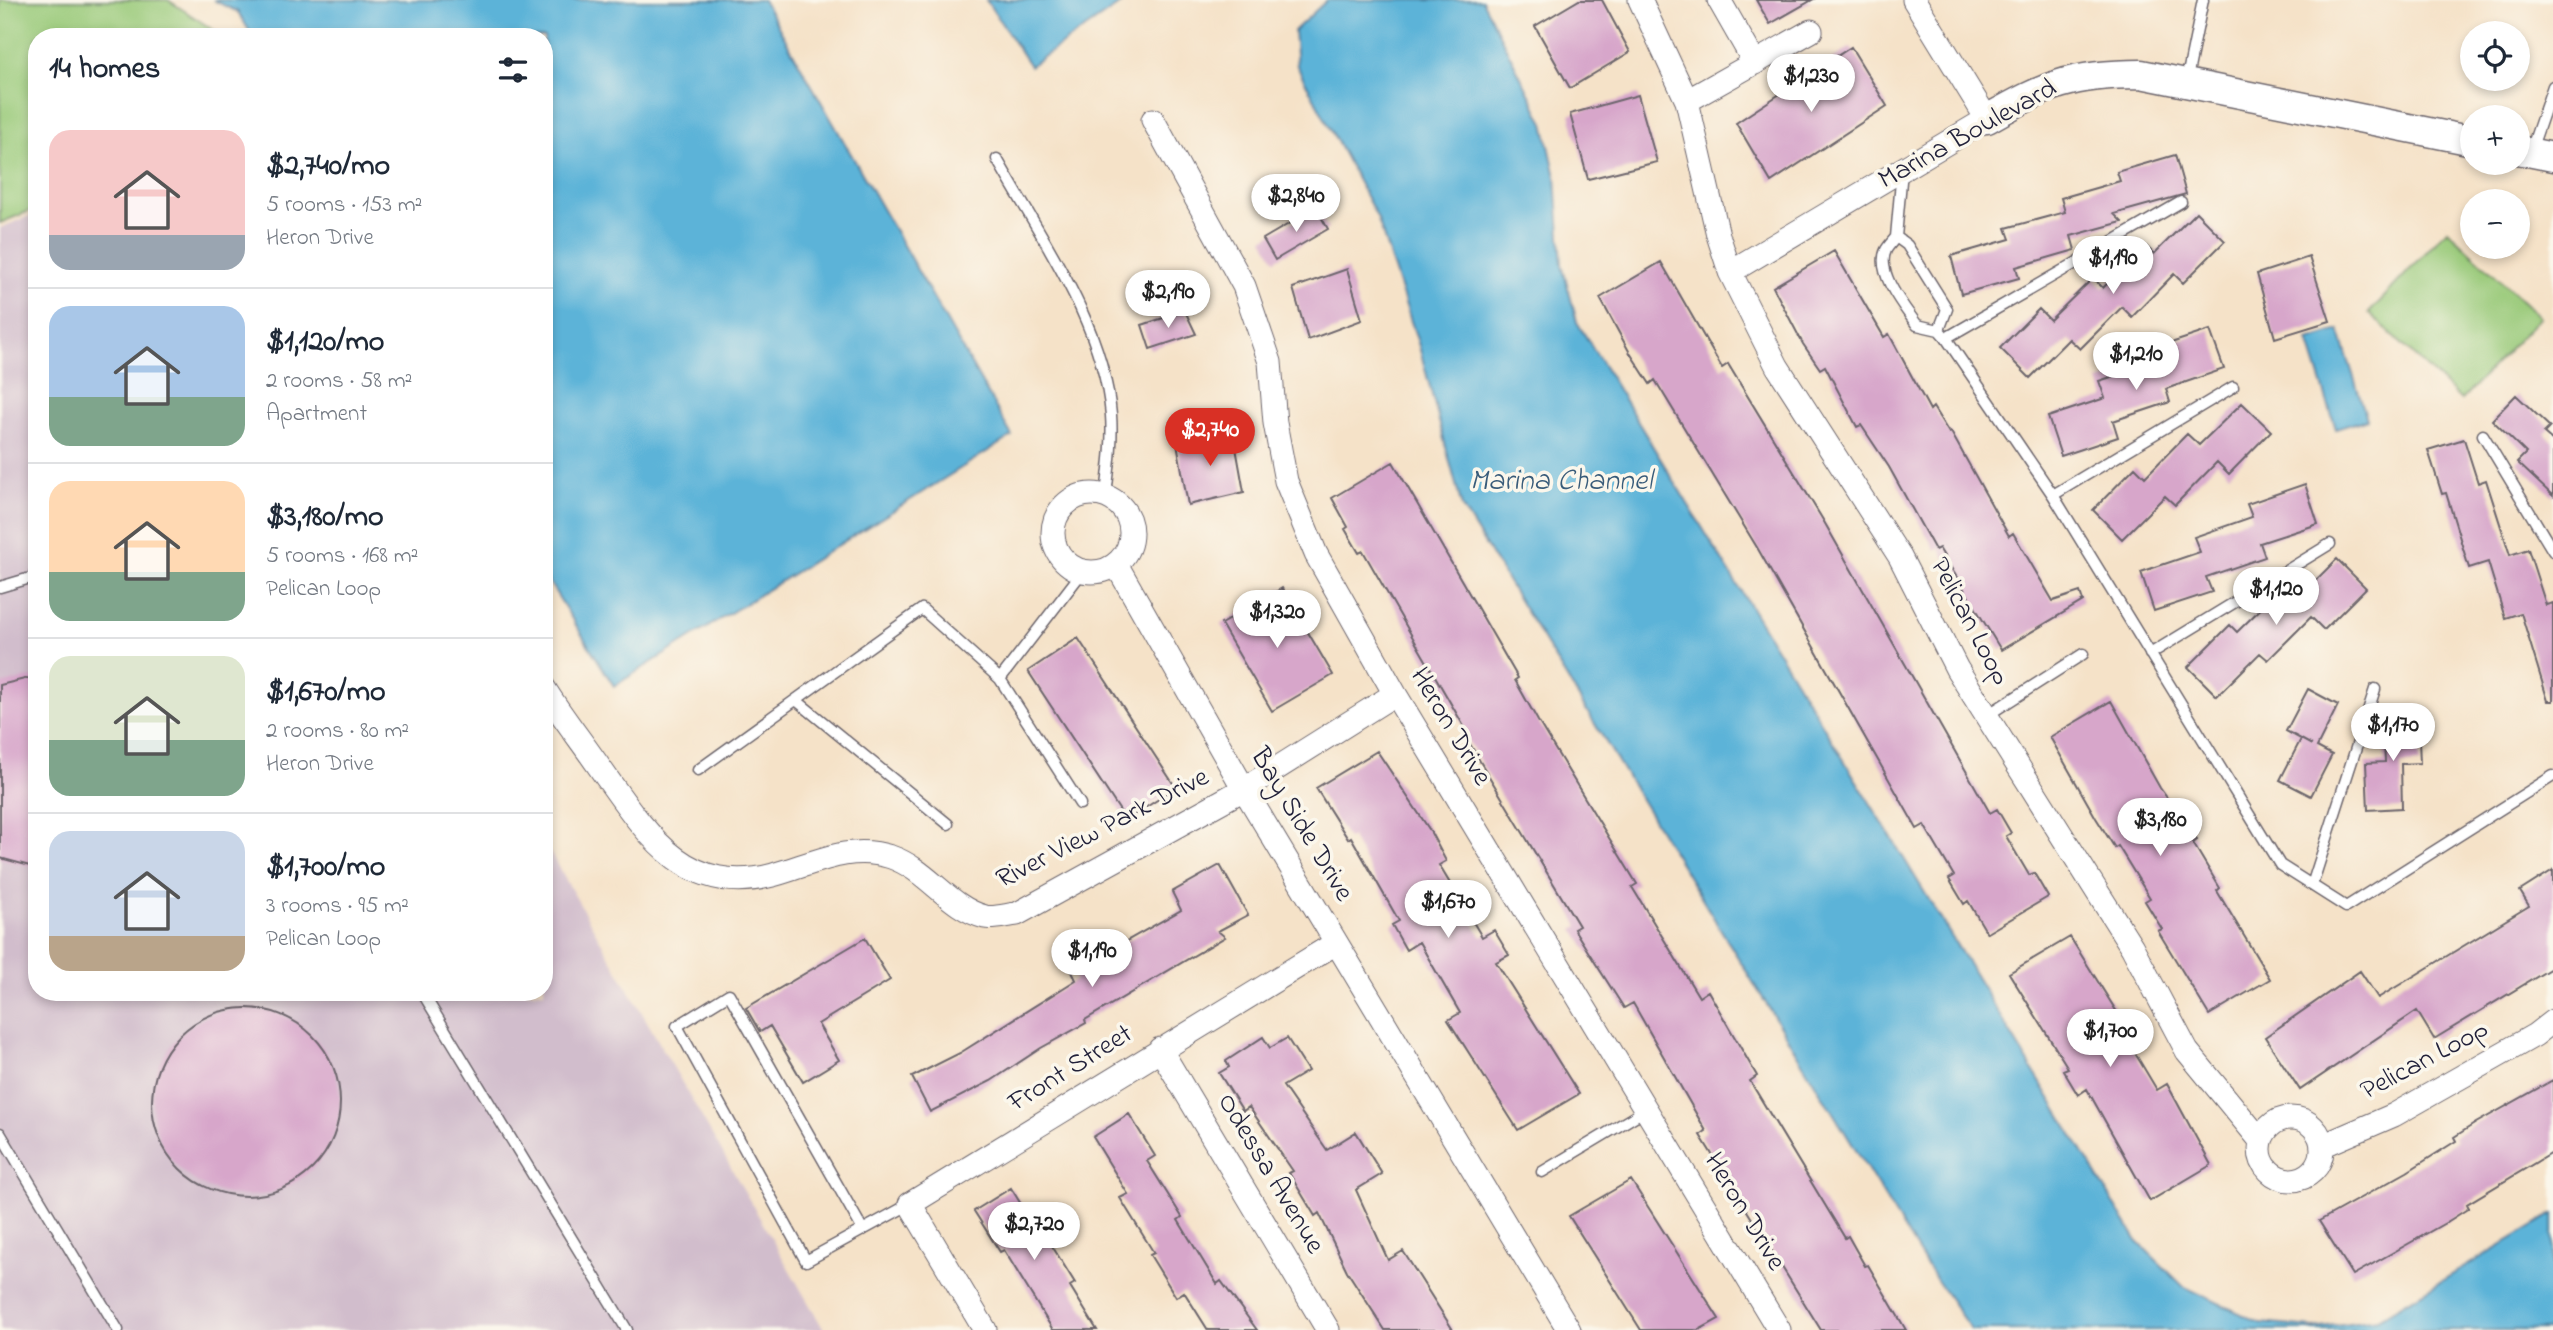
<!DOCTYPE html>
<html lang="en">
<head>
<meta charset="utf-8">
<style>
  body { margin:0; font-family:"Indie Flower",sans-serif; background:#f6f6f7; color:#1f2937; height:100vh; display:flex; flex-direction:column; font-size:26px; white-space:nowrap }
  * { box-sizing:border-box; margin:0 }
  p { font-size:23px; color:#747a83 }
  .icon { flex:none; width:38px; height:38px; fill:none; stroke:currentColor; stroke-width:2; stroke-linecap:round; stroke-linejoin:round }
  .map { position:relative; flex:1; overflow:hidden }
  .side { position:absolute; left:28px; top:28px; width:525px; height:973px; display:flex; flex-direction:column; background:#fff; border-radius:28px; box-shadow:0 4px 10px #0003 }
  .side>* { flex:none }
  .buttons { position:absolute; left:2460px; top:21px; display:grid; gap:14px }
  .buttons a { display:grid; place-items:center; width:70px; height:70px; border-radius:50%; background:#fff; box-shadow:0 4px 10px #0003; font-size:35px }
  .price { position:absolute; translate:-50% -60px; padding:0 16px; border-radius:24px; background:#fff; color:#222; font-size:23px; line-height:46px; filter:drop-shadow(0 2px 4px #0008) }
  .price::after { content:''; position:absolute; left:50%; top:42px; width:21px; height:16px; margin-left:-10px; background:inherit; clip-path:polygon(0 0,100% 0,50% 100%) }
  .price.current { background:#d93025; color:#fff }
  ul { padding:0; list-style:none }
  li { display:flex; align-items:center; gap:21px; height:175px; padding:0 21px }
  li+li { border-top:2px solid #e0e1e3 }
  li span { display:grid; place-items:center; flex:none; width:196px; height:140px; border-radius:21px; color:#555 }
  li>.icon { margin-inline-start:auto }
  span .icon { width:84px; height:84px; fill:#fffc; stroke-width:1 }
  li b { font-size:30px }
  h2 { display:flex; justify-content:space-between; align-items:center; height:84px; padding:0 21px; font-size:30px }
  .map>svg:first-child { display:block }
  .industrial { fill:#d1bdcc }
  .green { fill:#98c978; stroke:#5d765a; stroke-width:2 }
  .water { fill:#5bb3d8; stroke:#3e6a8a; stroke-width:2 }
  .building { fill:#d7a6ca }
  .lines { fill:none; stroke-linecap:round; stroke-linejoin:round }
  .service-casing { stroke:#6c656c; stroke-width:13 }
  .minor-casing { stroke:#6c656c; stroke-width:25 }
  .tertiary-casing { stroke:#6c656c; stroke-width:31 }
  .service { stroke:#fff; stroke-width:10 }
  .minor { stroke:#fff; stroke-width:23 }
  .tertiary { stroke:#fff; stroke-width:28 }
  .labels { text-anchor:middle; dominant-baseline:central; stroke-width:7; stroke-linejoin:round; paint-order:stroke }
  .street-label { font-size:28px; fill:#22223b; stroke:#fbf7ec }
  .water-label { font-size:30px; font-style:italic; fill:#395c7a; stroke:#fbf7ec }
</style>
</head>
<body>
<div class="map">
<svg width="2553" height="1330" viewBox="0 0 2553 1330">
  <rect width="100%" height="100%" fill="#fbf7ec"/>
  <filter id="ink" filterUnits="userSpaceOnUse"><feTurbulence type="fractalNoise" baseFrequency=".0143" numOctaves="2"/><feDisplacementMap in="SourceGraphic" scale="14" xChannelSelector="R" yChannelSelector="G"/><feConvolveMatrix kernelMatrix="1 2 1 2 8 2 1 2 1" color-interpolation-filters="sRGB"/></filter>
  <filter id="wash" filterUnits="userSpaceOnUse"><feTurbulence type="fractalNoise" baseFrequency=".00686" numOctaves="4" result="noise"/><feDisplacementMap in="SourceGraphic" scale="28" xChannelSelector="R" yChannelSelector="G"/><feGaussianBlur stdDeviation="1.57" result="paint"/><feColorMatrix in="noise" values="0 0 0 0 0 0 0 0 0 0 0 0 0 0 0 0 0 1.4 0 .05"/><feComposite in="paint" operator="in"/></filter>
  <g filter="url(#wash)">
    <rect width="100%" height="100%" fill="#f5e2c8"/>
    <path class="industrial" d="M 37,213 L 37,992 L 544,992 L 544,842 L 824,1330 L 0,1330 L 0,228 Z"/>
    <path class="green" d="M 0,0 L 168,0 L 224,37 L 37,37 L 37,208 L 0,223 Z
      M 2447,230 L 2540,317 L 2461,400 L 2369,313 Z"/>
    <path class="water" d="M 213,0 L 763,0 L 1012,436 L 614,686 L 544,574 L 544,37 L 253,37 L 238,12 Z
      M 986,0 L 1126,0 L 1030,66 Z
      M 1327,0 L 1482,0 L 1544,123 L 1556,177 L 1562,265 L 1577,322 L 2137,1241 L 2183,1286 L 2260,1323 L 2314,1328 L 2378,1319 L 2553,1214 L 2553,1330 L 1971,1330 L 1925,1263 L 1462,507 L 1419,346 L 1377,217 L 1297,66 L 1294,31 Z
      M 2339,330 L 2367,419 L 2336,429 L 2308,340 Z"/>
    <g id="blocks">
      <path class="building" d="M 1579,0 L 1602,0 L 1630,52 L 1570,88 L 1535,26 Z
        M 1756,0 L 1812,0 L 1770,24 Z
        M 1851,47 L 1887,106 L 1771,182 L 1736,123 Z
        M 1638,95 L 1657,162 L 1588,179 L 1570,114 Z
        M 2175,155 L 2186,194 L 2114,214 L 2122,222 L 2071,236 L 2075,250 L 2016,267 L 2019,278 L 1961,294 L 1951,256 L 2010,239 L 2006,228 L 2065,212 L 2061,198 L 2120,181 L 2117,172 Z
        M 1316,208 L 1328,229 L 1275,260 L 1263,239 Z
        M 2196,212 L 2225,241 L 2183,283 L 2174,274 L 2132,317 L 2122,307 L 2080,349 L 2069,339 L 2030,378 L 2000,348 L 2039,309 L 2050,320 L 2093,278 L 2103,288 L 2145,245 L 2154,254 Z
        M 1834,251 L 1884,337 L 1889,334 L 1930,410 L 1933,407 L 1949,433 L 1951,432 L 2009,536 L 2013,533 L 2053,601 L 2080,592 L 2083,601 L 2001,650 L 1939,548 L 1935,550 L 1889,467 L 1861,425 L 1857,427 L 1825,366 L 1820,369 L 1803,344 L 1773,287 Z
        M 2309,257 L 2330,321 L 2275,338 L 2257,274 Z
        M 1661,262 L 1722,368 L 1728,364 L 1823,520 L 1990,813 L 1997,809 L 2011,833 L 2006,836 L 2029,875 L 2034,873 L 2048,897 L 1987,933 L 1968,901 L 1964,904 L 1949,879 L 1954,876 L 1924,825 L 1917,829 L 1758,549 L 1655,380 L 1650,384 L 1630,353 L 1600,298 Z
        M 1347,269 L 1362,320 L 1308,340 L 1293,288 Z
        M 1185,311 L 1196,334 L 1150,349 L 1142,325 Z
        M 2210,330 L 2224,369 L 2166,389 L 2170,402 L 2113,421 L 2118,437 L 2061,456 L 2048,417 L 2105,398 L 2099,381 L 2157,362 L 2153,349 Z
        M 2516,395 L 2550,427 L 2544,433 L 2553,441 L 2553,496 L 2517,462 L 2526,453 L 2492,420 Z
        M 2242,403 L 2271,431 L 2229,474 L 2217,462 L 2175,505 L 2165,496 L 2122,539 L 2093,510 L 2135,467 L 2145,477 L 2187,434 L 2199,445 Z
        M 1233,431 L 1244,492 L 1188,505 L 1177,443 Z
        M 2464,439 L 2478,483 L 2486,480 L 2510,555 L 2528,549 L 2546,605 L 2553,603 L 2553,701 L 2548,701 L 2521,613 L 2505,618 L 2488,562 L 2469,568 L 2446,493 L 2442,494 L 2428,450 Z
        M 1393,462 L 1518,678 L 1515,680 L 1538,721 L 1637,884 L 1632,887 L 1699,997 L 1708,991 L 1757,1076 L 1750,1081 L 1845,1238 L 1848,1236 L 1865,1266 L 1868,1265 L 1906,1330 L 1821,1330 L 1700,1135 L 1706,1131 L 1633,1003 L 1624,1008 L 1589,953 L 1574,929 L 1579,926 L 1481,763 L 1463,732 L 1466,730 L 1363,551 L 1359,553 L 1345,529 L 1348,527 L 1332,498 Z
        M 2305,484 L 2318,524 L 2260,543 L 2265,557 L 2206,577 L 2212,592 L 2154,611 L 2141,572 L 2200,552 L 2194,537 L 2252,517 L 2247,504 Z
        M 2337,559 L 2366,588 L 2324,630 L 2311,617 L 2268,660 L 2260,653 L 2217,696 L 2188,667 L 2230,625 L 2237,632 L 2281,589 L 2294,602 Z
        M 1282,588 L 1333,675 L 1272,711 L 1221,624 Z
        M 1078,638 L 1176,788 L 1126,820 L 1028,671 Z
        M 37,676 L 37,868 L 0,858 L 0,685 Z
        M 2308,689 L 2338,705 L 2317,747 L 2332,755 L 2311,796 L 2280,780 L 2301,739 L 2312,745 L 2286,731 Z
        M 2111,701 L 2160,788 L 2197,840 L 2193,843 L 2220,888 L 2217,891 L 2270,979 L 2209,1015 L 2158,931 L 2162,929 L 2145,901 L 2150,898 L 2118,846 L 2115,848 L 2096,818 L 2050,737 Z
        M 2418,716 L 2420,763 L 2401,764 L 2402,808 L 2368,810 L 2366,763 L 2385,762 L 2383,717 Z
        M 1377,751 L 1429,829 L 1446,861 L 1439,865 L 1482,937 L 1494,930 L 1509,955 L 1496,962 L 1579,1094 L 1518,1130 L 1448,1020 L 1460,1013 L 1419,942 L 1406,950 L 1392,925 L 1399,921 L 1351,837 L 1348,839 L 1316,788 Z
        M 1220,865 L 1248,915 L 1218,931 L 1225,937 L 1085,1020 L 1086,1023 L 1041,1048 L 991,1081 L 930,1112 L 912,1077 L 960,1053 L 1076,980 L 1072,972 L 1181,910 L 1172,892 Z
        M 2553,870 L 2553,967 L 2434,1039 L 2417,1011 L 2300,1090 L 2265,1037 L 2360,971 L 2378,998 L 2529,906 L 2520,891 Z
        M 2070,937 L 2125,1025 L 2120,1028 L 2157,1090 L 2167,1084 L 2211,1165 L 2150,1201 L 2087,1089 L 2078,1095 L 2063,1070 L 2068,1068 L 2009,973 Z
        M 865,938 L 890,980 L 818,1024 L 839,1060 L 803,1082 L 770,1026 L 760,1032 L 746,1008 Z
        M152 1102a94 94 0 1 1 188 0a94 94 0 1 1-188 0Z
        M 1263,1037 L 1270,1048 L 1287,1038 L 1308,1071 L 1283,1086 L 1327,1150 L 1356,1132 L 1382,1174 L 1356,1190 L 1388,1260 L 1403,1251 L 1453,1330 L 1385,1330 L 1347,1271 L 1319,1213 L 1315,1216 L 1289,1173 L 1293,1171 L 1249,1107 L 1243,1111 L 1219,1073 L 1229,1067 L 1226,1061 Z
        M 2553,1080 L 2553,1152 L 2467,1204 L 2469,1208 L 2447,1222 L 2353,1275 L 2319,1221 L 2407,1172 L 2456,1141 L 2454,1137 L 2476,1123 Z
        M 1129,1114 L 1155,1156 L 1147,1161 L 1182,1217 L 1178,1220 L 1217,1284 L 1221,1281 L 1257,1330 L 1208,1330 L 1184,1292 L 1176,1297 L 1150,1255 L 1154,1253 L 1120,1198 L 1128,1194 L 1093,1137 Z
        M 1631,1180 L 1719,1319 L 1699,1330 L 1641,1330 L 1569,1216 Z
        M 1011,1188 L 1045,1243 L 1049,1241 L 1075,1283 L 1070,1286 L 1097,1330 L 1053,1330 L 1004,1250 L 1000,1252 L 974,1211 Z"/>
    </g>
  </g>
  <g filter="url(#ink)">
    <use href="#blocks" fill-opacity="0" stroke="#6c656c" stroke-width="2"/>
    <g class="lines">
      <defs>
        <path id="service" d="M 2186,83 L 2203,0
          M 2531,150 L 2553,86
          M 997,159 C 1041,238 1103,322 1111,415 C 1113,441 1109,469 1106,495
          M 1896,237 L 1902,170
          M 1939,330 L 1947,309 L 1907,245 L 1896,237 C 1893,241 1888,246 1886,250 C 1875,272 1905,308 1917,325 L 1939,330 L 1946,338 L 2053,495 L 2280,865 L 2346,907 L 2553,776
          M 1946,338 L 2181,202
          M 2483,435 L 2553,551
          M 2053,495 L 2233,387
          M 0,587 L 37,576
          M 2150,654 L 2330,544
          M 1000,679 L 1080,804
          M 796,700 L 948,824
          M 1986,716 L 2083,654
          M 698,770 L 922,609 L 1000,679 L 1083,571
          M 2312,885 L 2375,689
          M 422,992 L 627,1330
          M 0,1133 L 118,1330
          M 1542,1172 L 1647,1109
          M 863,1230 L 729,994 L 677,1026 L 806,1261 L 910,1204"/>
        <path id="minor" d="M 1640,0 L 1687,101 L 1718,235 L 1730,272 L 1777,366 L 1900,557 L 1957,669 L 2132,947 L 2187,1051 L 2261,1141
          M 1719,0 L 1755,63
          M 1687,101 L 1811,31
          M 1153,120 L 1244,286 L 1270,362 L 1275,423 L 1286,481 L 1316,554 L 1395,694 L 1779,1330
          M 1730,272 L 1987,119 L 1914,0
          M1053 533a39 39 0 1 1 78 0a39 39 0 1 1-78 0Z
          M 1116,564 L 1244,789 L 1569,1330
          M 544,688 C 562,717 583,743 602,771 C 646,833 686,898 773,875 C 813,864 849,843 891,857 C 927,869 949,908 985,917 C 994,919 1007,915 1017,914 L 1244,789 L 1395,694
          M 1160,1049 L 1328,1330
          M2260 1149a31 31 0 1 1 62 0a31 31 0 1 1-62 0Z
          M 2322,1146 L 2394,1115 L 2535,1035 L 2553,1021
          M 985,1330 L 910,1204 L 1336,943"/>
        <path id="tertiary" d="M 1987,119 C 2047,85 2071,74 2141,74 L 2473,141
          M 2518,150 L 2553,157"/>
      </defs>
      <use href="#service" class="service-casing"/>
      <use href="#minor" class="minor-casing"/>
      <use href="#tertiary" class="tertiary-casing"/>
      <use href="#service" class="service"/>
      <use href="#minor" class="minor"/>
      <use href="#tertiary" class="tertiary"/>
    </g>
  </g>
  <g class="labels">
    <g class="street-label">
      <text transform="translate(1968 135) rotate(-29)">Marina Boulevard</text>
      <text transform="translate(1969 622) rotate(62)">Pelican Loop</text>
      <text transform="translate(1450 727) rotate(59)">Heron Drive</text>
      <text transform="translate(1301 825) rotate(59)">Bay Side Drive</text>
      <text transform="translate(1103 829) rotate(-27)">River View Park Drive</text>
      <text transform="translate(2425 1061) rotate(-28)">Pelican Loop</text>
      <text transform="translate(1071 1069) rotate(-32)">Front Street</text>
      <text transform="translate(1270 1174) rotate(59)">Odessa Avenue</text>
      <text transform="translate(1744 1212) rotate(59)">Heron Drive</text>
    </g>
    <g class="water-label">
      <text x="1561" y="482">Marina Channel</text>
    </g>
  </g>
</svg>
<div class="buttons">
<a><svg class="icon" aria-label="locate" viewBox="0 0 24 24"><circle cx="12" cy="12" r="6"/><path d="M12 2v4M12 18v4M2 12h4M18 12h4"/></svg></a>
<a>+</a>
<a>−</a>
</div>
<b class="price" style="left:1811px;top:114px">$1,230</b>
<b class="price" style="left:1296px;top:234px">$2,840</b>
<b class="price" style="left:2113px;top:296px">$1,190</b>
<b class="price" style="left:1168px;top:330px">$2,190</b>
<b class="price" style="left:2136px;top:392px">$1,210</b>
<b class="price current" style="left:1210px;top:468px">$2,740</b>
<b class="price" style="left:2276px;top:627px">$1,120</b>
<b class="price" style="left:1277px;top:650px">$1,320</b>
<b class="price" style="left:2393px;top:763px">$1,170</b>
<b class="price" style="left:2160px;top:858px">$3,180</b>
<b class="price" style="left:1448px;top:940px">$1,670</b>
<b class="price" style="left:1092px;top:989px">$1,190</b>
<b class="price" style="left:2110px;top:1069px">$1,700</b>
<b class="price" style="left:1034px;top:1262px">$2,720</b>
<section class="side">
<h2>14 homes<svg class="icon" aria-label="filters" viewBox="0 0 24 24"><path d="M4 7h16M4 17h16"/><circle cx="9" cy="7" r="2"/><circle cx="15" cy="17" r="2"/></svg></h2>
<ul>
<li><span style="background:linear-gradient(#f6c9c9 75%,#9aa5b1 0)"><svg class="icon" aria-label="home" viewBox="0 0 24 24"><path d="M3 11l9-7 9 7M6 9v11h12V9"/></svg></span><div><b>$2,740/mo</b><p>5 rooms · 153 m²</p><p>Heron Drive</p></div></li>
<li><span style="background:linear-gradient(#a9c7e8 65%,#7fa58c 0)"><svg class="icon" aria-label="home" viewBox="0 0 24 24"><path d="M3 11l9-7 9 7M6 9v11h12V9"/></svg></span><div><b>$1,120/mo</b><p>2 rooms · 58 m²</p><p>Apartment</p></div></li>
<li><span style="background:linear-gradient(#ffd9b3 65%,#7fa58c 0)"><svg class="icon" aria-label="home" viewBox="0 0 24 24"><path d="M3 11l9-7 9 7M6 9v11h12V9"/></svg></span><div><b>$3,180/mo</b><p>5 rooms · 168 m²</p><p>Pelican Loop</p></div></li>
<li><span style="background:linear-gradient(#dfe7d0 60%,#7fa58c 0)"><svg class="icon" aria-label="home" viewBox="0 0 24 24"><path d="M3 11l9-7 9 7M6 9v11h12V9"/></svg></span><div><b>$1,670/mo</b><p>2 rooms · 80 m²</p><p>Heron Drive</p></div></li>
<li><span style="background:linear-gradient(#c9d6e8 75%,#b9a48a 0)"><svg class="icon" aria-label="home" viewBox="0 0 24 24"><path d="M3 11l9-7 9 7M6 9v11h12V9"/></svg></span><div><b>$1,700/mo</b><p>3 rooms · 95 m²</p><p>Pelican Loop</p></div></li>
</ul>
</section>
</div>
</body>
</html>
